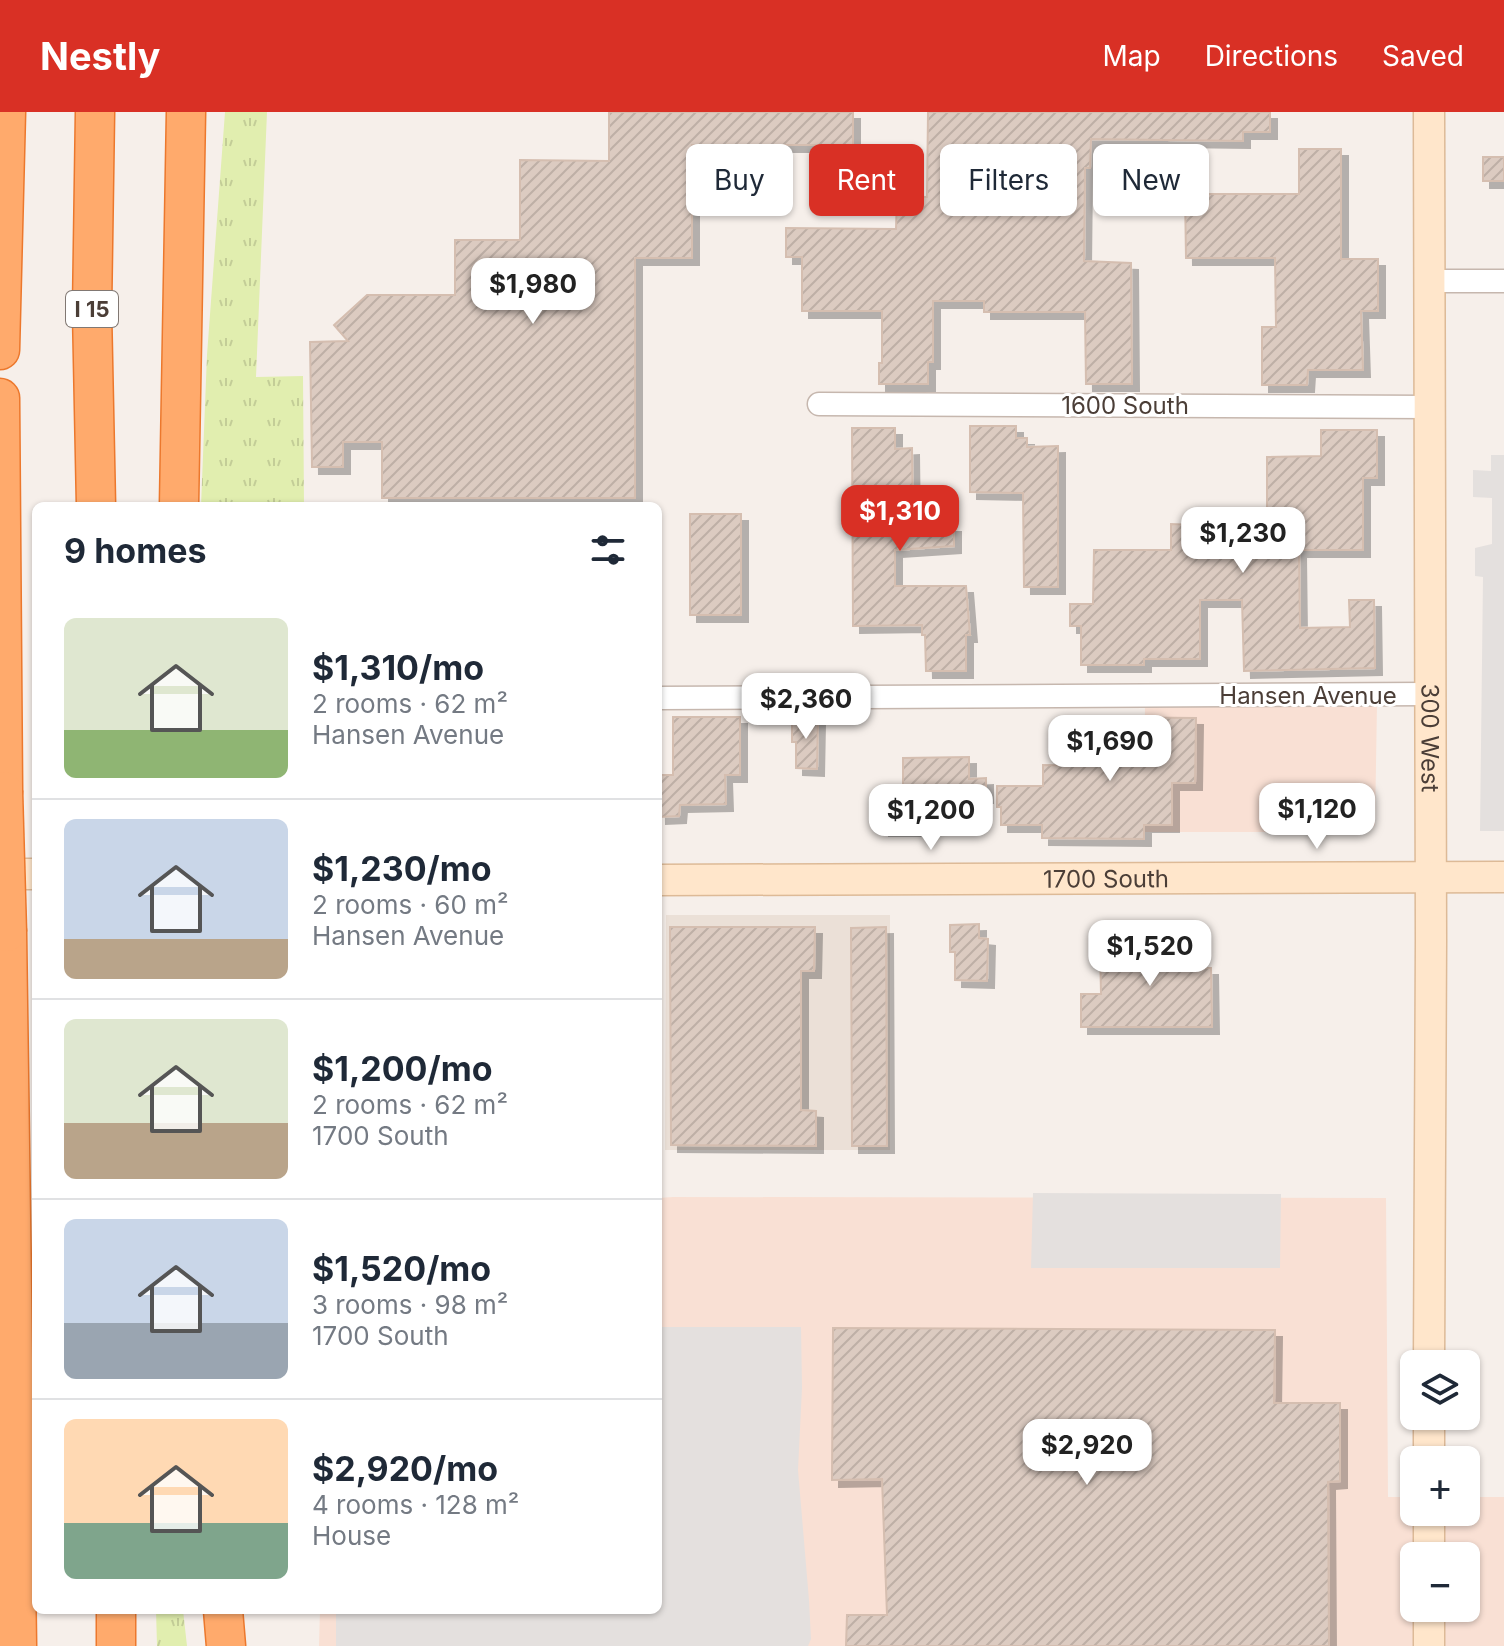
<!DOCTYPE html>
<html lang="en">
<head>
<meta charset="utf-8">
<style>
  body { margin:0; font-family:Inter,sans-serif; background:#f6f6f7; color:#1f2937; height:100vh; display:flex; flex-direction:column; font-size:30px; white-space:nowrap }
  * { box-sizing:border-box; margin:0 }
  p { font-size:26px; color:#747a83 }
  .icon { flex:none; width:44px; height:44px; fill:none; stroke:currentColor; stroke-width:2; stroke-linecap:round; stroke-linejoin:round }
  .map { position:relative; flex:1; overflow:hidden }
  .details { position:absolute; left:32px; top:390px; width:630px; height:1112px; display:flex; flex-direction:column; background:#fff; border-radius:12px; box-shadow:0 2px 6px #0004 }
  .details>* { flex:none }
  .guide { position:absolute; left:686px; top:32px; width:698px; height:72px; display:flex; gap:16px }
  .buttons { position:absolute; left:1400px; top:1238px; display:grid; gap:16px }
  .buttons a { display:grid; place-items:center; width:80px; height:80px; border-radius:12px; background:#fff; box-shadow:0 2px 6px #0004; font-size:40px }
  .price { position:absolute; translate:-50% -68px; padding:0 18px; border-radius:16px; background:#fff; color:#222; font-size:26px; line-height:52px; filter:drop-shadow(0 2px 4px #0008) }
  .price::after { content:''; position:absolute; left:50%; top:48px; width:24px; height:18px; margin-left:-12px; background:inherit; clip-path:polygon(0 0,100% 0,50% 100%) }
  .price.selected { background:#d93025; color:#fff }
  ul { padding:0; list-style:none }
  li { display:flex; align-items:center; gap:24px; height:200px; padding:0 32px }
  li+li { border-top:2px solid #e0e1e3 }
  li span { display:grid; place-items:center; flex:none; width:224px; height:160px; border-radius:12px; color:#555 }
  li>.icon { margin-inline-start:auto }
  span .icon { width:96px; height:96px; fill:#fffc; stroke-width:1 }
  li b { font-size:34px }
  h2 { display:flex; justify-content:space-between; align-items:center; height:96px; padding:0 32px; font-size:34px }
  .tag { padding:0 28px; border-radius:12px; background:#fff; box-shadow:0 2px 6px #0004; font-size:28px; line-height:72px }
  .tag.selected { background:#d93025; color:#fff }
  header { display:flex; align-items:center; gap:48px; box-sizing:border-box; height:112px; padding:0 40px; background:#d93025; color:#fff }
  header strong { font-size:38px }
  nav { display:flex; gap:44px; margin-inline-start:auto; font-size:28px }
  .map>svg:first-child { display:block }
  .residential { fill:#ebe0d7 }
  .commercial { fill:#f9e0d4; fill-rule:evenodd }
  .grass { fill:url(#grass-tufts) }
  .parking { fill:#e4e0de }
  .building { fill:url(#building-hatch); stroke:#d5beb0; stroke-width:2; filter:url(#shadow) }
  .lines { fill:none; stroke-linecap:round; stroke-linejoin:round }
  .street-casing { stroke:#c6b7ae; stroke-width:25 }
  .secondary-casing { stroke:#ddba97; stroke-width:33 }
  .highway-casing { stroke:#ec782d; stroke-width:41 }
  .street { stroke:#fff; stroke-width:22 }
  .secondary { stroke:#ffe6cb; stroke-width:30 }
  .highway { stroke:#ffaa6c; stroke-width:38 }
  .highway-bridge-casing { stroke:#ec782d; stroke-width:41; stroke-linecap:butt }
  .highway-bridge { stroke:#ffaa6c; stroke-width:38 }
  .labels { text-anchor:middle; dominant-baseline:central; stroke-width:6; stroke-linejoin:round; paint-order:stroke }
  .shield { fill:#fff; stroke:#817873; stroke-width:2 }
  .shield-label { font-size:22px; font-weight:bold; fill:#4b3e37 }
  .street-label { font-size:24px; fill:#4b3e37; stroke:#fff }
</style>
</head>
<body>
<header>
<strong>Nestly</strong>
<nav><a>Map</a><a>Directions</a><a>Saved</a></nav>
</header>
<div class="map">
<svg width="1504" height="1534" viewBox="0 0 1504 1534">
  <defs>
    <pattern id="grass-tufts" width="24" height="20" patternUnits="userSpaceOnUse" patternTransform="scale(2)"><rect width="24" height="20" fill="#e1eeaf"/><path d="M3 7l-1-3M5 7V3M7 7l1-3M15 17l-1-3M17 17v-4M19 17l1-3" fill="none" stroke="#c3cd97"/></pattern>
    <pattern id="building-hatch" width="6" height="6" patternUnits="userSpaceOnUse" patternTransform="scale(2)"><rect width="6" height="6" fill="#dccbc1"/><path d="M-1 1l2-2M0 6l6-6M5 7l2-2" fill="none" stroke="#beafa6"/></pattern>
    <filter id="shadow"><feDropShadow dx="7" dy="7" stdDeviation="0" flood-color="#0004"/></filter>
  </defs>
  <rect width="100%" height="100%" fill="#f6efea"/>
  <path class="residential" d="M 666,803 L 890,803 L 890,1038 L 665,1038 Z"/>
  <path class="commercial" d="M 1145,592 L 1377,592 L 1375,713 L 1367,720 L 1144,720 Z
    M 673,1085 L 1386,1086 L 1388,1385 L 1414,1385 L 1414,1400 L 1466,1400 L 1466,1385 L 1504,1385 L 1504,1534 L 319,1534 L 320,1498 L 658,1498 L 658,1086 ZM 1414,1444 L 1466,1444 L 1466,1496 L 1414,1496 Z"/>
  <path class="grass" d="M 225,0 L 267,0 L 256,265 L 303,264 L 304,394 L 201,394 L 207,243 Z
    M 156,1498 L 183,1498 L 187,1534 L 157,1534 Z"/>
  <path class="parking" d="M 1491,343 L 1504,343 L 1504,719 L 1480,719 L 1483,465 L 1475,464 L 1475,436 L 1492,432 L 1492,386 L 1473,385 L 1473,358 L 1491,359 Z
    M 1033,1081 L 1281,1082 L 1280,1156 L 1031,1156 Z
    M 658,1215 L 801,1215 L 802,1276 L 798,1358 L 809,1488 L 811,1527 L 808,1534 L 336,1534 L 336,1498 L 658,1498 Z"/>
  <path class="building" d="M 609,0 L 853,0 L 853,33 L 692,33 L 692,146 L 635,146 L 635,386 L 382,386 L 382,330 L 343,330 L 343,355 L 312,355 L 310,230 L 348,229 L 334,213 L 367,183 L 455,183 L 455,128 L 520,128 L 520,48 L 609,49 Z
    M 928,0 L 1270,0 L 1270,20 L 1243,20 L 1243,29 L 1091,27 L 1090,56 L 1085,56 L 1084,149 L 1131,151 L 1132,272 L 1086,272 L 1085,200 L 984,200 L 984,189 L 933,189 L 933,250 L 928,250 L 928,272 L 879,272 L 879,251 L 882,251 L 882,199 L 802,199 L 802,145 L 786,145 L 786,116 L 896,117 L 897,84 L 927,85 Z
    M 1299,37 L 1341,37 L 1341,147 L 1378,147 L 1378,199 L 1361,199 L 1363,258 L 1308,258 L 1307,273 L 1262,273 L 1262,215 L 1276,215 L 1275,146 L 1186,146 L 1185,82 L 1299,82 Z
    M 1483,45 L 1504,45 L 1504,69 L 1483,69 Z
    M 970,314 L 1016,314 L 1016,326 L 1027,326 L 1027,335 L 1058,334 L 1058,475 L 1024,475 L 1023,381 L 970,380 Z
    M 852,316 L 895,316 L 895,337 L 912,336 L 913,413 L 954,413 L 954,434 L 895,438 L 895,474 L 966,474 L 970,523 L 966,523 L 966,559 L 926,559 L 925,523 L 922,523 L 922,513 L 853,514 Z
    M 1321,318 L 1377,318 L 1377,366 L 1363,366 L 1363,438 L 1299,438 L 1300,516 L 1350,515 L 1349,488 L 1374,488 L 1375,556 L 1244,559 L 1242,488 L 1200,488 L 1200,547 L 1144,547 L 1144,553 L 1081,553 L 1081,514 L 1070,514 L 1070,492 L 1093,492 L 1094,438 L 1171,438 L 1171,412 L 1196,413 L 1196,435 L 1258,435 L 1258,404 L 1267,404 L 1267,345 L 1321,344 Z
    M 690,402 L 741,402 L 741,503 L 690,503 Z
    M 673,605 L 740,605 L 740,663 L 725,663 L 726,692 L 680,693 L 679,704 L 659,705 L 658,663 L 673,663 Z
    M 792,605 L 818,605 L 817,657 L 796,656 L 796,630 L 792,630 Z
    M 1096,605 L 1196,606 L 1195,671 L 1172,671 L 1172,713 L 1144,713 L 1144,727 L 1042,726 L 1042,713 L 1001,713 L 1001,695 L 997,695 L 997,674 L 1043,674 L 1043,653 L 1096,654 Z
    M 969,645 L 969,667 L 986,666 L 986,684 L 962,684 L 960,705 L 913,705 L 913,717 L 882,717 L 881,677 L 903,676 L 903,646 Z
    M 979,812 L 979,826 L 988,827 L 987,869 L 955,868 L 955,840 L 950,840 L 950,813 Z
    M 670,815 L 815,815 L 814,859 L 801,859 L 801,998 L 816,999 L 816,1034 L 671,1033 Z
    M 886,815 L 887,1034 L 852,1034 L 851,816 Z
    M 1129,830 L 1195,830 L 1195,856 L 1211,856 L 1212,915 L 1081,915 L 1081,882 L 1101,882 L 1100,833 L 1129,833 Z
    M 833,1216 L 1275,1218 L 1274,1291 L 1340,1291 L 1340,1369 L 1328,1370 L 1329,1534 L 846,1534 L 847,1503 L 887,1503 L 882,1367 L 832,1368 Z"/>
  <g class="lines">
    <defs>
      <path id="street" d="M 1430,169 L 1504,169
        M 819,292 L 1431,295
        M 658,586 L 1429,582"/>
      <g id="secondary">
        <path id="s1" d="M 1429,0 L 1431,828 L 1429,1252"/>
        <path d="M 0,762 L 36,762"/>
        <path id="s2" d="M 658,768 L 1504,765"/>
        <path d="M 1429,1348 L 1429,1304"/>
        <path d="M 1429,1400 L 1429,1444"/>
        <path d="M 1429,1496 L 1429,1534"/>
      </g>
      <path id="highway" d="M 95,0 L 92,199 L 96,394
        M 0,238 L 6,0
        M 0,286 L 3,679
        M 179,394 L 186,0
        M 7,820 L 17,1534
        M 116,1498 L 116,1534
        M 223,1498 L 226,1534"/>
    </defs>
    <use href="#street" class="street-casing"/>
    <use href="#secondary" class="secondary-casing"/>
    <use href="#highway" class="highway-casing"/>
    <use href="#street" class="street"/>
    <use href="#secondary" class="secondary"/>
    <use href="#highway" class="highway"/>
    <defs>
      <path id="highway-bridge" d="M 3,679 L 7,820"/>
    </defs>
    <use href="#highway-bridge" class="highway-bridge-casing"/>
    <use href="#highway-bridge" class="highway-bridge"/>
  </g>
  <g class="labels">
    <rect class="shield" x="66" y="179" width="52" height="36" rx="6"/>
    <g class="shield-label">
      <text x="92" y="197">I 15</text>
    </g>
    <g class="street-label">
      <text x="1125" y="293">1600 South</text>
      <text x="1308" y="583">Hansen Avenue</text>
      <text stroke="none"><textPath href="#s1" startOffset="626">300 West</textPath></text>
      <text stroke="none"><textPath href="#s2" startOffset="448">1700 South</textPath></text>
    </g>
  </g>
</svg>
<div class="buttons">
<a><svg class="icon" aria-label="layers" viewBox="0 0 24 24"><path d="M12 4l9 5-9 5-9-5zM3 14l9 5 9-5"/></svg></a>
<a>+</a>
<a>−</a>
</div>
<b class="price" style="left:533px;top:214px">$1,980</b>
<b class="price selected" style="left:900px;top:441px">$1,310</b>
<b class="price" style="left:1243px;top:463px">$1,230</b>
<b class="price" style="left:806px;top:629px">$2,360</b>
<b class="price" style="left:1110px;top:671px">$1,690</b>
<b class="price" style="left:1317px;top:739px">$1,120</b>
<b class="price" style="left:931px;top:740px">$1,200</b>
<b class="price" style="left:1150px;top:876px">$1,520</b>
<b class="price" style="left:1087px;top:1375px">$2,920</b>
<div class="guide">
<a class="tag">Buy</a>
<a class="tag selected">Rent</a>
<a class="tag">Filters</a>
<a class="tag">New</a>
</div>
<section class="details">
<h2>9 homes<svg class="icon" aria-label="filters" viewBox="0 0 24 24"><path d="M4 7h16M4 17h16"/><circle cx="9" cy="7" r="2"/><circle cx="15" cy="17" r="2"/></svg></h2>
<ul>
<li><span style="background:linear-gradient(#dfe7d0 70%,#8fb573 0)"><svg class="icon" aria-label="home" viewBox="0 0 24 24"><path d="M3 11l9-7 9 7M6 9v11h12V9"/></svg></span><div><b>$1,310/mo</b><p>2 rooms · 62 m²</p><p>Hansen Avenue</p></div></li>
<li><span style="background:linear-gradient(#c9d6e8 75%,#b9a48a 0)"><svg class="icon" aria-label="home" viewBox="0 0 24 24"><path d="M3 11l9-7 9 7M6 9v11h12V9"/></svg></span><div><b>$1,230/mo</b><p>2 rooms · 60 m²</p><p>Hansen Avenue</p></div></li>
<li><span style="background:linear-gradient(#dfe7d0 65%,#b9a48a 0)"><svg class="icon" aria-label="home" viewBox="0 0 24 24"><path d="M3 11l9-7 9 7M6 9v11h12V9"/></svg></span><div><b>$1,200/mo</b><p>2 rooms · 62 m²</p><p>1700 South</p></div></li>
<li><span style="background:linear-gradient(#c9d6e8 65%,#9aa5b1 0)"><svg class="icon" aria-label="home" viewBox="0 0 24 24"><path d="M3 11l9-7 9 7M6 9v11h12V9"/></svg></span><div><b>$1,520/mo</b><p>3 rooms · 98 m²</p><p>1700 South</p></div></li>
<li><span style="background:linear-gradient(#ffd9b3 65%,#7fa58c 0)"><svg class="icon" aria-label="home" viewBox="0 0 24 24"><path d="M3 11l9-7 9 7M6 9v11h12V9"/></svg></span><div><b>$2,920/mo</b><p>4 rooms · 128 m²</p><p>House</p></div></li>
</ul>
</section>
</div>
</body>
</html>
